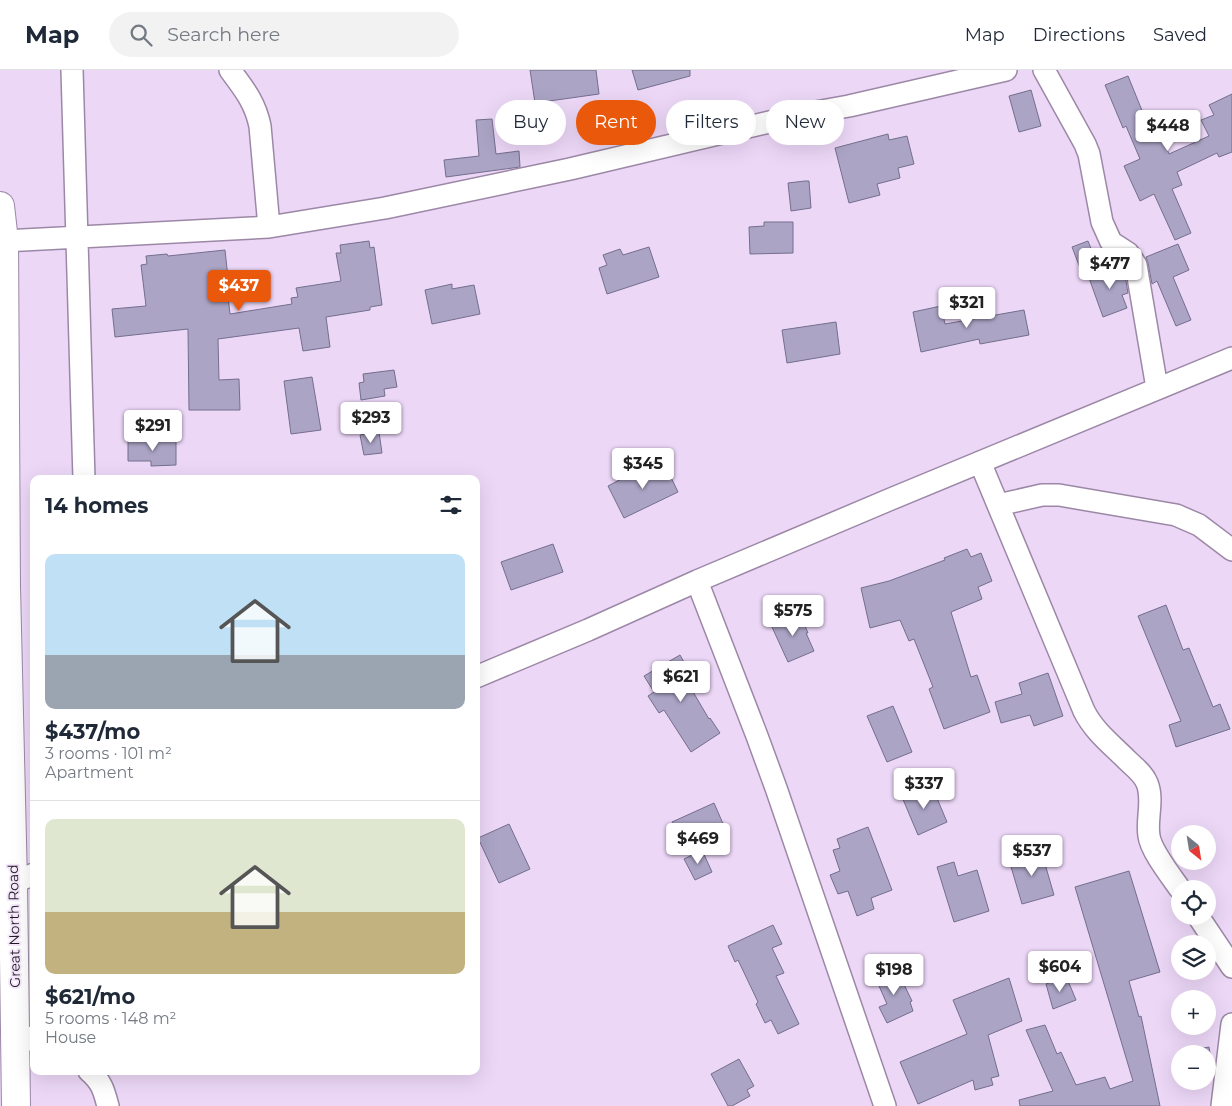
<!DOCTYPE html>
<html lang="en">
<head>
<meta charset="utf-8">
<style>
  body { margin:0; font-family:Montserrat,sans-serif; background:#f2f2f3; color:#1f2937; height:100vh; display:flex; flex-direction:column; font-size:19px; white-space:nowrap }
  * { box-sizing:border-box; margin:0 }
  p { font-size:16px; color:#747a83 }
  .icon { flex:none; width:28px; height:28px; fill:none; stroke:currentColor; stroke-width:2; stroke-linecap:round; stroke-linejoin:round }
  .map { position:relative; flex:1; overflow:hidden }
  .panel { position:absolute; left:30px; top:405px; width:450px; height:600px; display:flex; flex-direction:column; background:#fff; border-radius:10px; box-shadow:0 5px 20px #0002 }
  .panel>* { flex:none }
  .banner { position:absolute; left:495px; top:30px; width:475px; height:45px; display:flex; gap:10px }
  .needle { width:32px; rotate:150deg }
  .fabs { position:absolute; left:1171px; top:755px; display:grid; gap:10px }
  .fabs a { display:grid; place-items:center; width:45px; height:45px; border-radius:50%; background:#fff; box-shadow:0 5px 20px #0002; font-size:25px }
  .price { position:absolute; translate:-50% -42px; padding:0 11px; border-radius:5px; background:#fff; color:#222; font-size:16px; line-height:32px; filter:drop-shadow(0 1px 2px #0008) }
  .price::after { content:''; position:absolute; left:50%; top:30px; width:15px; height:11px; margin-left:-8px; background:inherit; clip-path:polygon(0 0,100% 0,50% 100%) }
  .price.current { background:#ea580c; color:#fff }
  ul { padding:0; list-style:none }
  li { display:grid; align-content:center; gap:10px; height:265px; padding:0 15px }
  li+li { border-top:1px solid #e0e1e3 }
  li span { display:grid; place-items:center; height:155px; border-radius:10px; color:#555 }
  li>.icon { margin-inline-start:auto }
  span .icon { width:90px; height:90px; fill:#fffc; stroke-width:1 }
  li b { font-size:21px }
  h2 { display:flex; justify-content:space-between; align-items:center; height:60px; padding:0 15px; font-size:21px }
  .tag { padding:0 18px; border-radius:22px; background:#fff; box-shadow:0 5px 20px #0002; font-size:18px; line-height:45px }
  .tag.current { background:#ea580c; color:#fff }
  header { display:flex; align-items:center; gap:30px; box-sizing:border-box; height:70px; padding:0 25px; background:#fff; border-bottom:1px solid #e0e1e3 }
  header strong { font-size:24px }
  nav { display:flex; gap:28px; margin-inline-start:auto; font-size:18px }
  .search { width:350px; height:45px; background:#f2f2f3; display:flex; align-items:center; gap:12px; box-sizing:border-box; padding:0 18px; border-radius:28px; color:#747a83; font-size:19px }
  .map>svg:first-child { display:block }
  .building { fill:#aba4c5; stroke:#746e8d }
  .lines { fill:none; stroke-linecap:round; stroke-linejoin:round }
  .minor-casing { stroke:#9c88a6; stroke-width:24 }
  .trunk-casing { stroke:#9c88a6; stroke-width:30 }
  .minor { stroke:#fff; stroke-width:21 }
  .trunk { stroke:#fff; stroke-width:28 }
  .labels { text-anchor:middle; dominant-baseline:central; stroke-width:4; stroke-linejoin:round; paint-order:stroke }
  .street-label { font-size:14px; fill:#221b26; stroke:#f5e8fb }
</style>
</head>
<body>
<header>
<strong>Map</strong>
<div class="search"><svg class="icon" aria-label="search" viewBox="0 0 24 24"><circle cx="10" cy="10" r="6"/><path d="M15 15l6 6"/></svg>Search here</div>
<nav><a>Map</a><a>Directions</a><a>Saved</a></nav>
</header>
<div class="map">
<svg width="1232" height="1036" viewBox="0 0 1232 1036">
  <rect width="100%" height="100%" fill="#ecd7f7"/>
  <path class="building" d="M 530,0 L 596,0 L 599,24 L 535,33 Z
    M 632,0 L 690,0 L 690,6 L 638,20 Z
    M 1128,6 L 1154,70 L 1162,67 L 1169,84 L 1209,66 L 1201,50 L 1214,45 L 1209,35 L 1232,24 L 1232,82 L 1219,87 L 1217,83 L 1177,102 L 1182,115 L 1172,119 L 1191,163 L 1175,170 L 1154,124 L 1140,131 L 1124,96 L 1140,89 L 1126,56 L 1123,58 L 1105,15 Z
    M 1031,20 L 1041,56 L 1019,62 L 1009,26 Z
    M 492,49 L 496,84 L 519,81 L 520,97 L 446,107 L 444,90 L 479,86 L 476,50 Z
    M 888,64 L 889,70 L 907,66 L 914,94 L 898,98 L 900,108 L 877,114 L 880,125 L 849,133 L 835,78 Z
    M 805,111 L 809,111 L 811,138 L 791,141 L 788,113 Z
    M 764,152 L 793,152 L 793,183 L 750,184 L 749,157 L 764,156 Z
    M 369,171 L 370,178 L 374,177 L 382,235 L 370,237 L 370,240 L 326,247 L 330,277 L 303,281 L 299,258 L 218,269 L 219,310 L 239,309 L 240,340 L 189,340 L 188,259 L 115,267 L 112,239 L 146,236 L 141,195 L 147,194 L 146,186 L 167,184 L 168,186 L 225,180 L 228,208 L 226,209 L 230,244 L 292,234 L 291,228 L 298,227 L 296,218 L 341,211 L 336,183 L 341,183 L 340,175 Z
    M 1088,171 L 1098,196 L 1082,203 L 1072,177 Z
    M 1178,174 L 1189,200 L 1173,207 L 1191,250 L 1176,256 L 1157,211 L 1152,214 L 1148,193 L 1146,187 Z
    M 649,177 L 659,207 L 607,224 L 599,198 L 607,195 L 603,185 L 620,179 L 623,185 Z
    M 1121,195 L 1124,200 L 1128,223 L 1122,225 L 1127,238 L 1103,247 L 1089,208 Z
    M 452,214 L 452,219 L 474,215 L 480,244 L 432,254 L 425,220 Z
    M 941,236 L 945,254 L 1024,240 L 1029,265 L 980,274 L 979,269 L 921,282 L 913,242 Z
    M 836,252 L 840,284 L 787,293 L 782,260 Z
    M 394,300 L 397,317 L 384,319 L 385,326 L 361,330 L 359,313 L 364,312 L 363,304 Z
    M 312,307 L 321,360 L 291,364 L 284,311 Z
    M 379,362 L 382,383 L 364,385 L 360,365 Z
    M 176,370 L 176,395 L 151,396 L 151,391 L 128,391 L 128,371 Z
    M 664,393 L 678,422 L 624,448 L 608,416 L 633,403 L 635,407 Z
    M 553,474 L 563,502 L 511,520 L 501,492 Z
    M 967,479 L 971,487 L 981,483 L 992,511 L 978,517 L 982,529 L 951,542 L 970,604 L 971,607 L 977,605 L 990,642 L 944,659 L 929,619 L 933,617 L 914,569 L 909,571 L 900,550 L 870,558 L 861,518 L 889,511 L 945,490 L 944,488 Z
    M 1166,535 L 1183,580 L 1189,578 L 1213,637 L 1220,634 L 1230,659 L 1176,677 L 1169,655 L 1181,651 L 1138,546 Z
    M 799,542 L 808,563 L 806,563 L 814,581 L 788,592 L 772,557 L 778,554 L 777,551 Z
    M 680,585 L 692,606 L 686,610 L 709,649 L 710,648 L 720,663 L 691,682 L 664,640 L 659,643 L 648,626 L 654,622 L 644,606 Z
    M 1048,603 L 1063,646 L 1034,656 L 1030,645 L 1001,653 L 995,632 L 1022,624 L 1019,613 Z
    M 893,636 L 912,682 L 887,692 L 867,646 Z
    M 931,714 L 947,752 L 918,765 L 902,727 Z
    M 714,733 L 724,756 L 682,775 L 672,752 Z
    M 509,754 L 530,799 L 499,813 L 478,768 Z
    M 868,757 L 892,820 L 871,828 L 874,839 L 857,846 L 848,821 L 838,824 L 830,805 L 840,801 L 833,780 L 840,778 L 837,769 Z
    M 702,780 L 712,802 L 695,810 L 684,789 Z
    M 1041,780 L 1054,825 L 1022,834 L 1009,790 Z
    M 954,792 L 958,806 L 977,800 L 989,841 L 954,852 L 937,797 Z
    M 1129,801 L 1160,902 L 1129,911 L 1139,947 L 1141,946 L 1160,1036 L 1020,1036 L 1019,1030 L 1053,1021 L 1026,960 L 1045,955 L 1057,984 L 1061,982 L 1076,1015 L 1105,1007 L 1110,1019 L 1133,1011 L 1075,817 Z
    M 773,855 L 782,874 L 772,878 L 784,903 L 776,906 L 799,954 L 778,964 L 771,950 L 765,953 L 756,934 L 758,932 L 738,890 L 735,892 L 728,876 Z
    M 896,898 L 912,931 L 910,932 L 913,941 L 887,953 L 879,937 L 887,934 L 875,907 Z
    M 1066,906 L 1076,930 L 1053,939 L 1046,914 Z
    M 1009,908 L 1022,951 L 988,965 L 999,1006 L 991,1008 L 993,1015 L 975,1020 L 973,1010 L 918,1034 L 900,992 L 967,964 L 953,930 Z
    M 1209,977 L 1212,995 L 1208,996 L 1208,984 L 1190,984 L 1189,981 Z
    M 739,989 L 754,1016 L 747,1020 L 750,1026 L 732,1036 L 728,1036 L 711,1004 Z"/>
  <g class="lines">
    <defs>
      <path id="minor" d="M 72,0 L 84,409
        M 230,0 C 244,19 255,32 260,56 L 269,157
        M 1044,0 L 1085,74 L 1089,84 L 1102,152 L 1111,172 L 1128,183 L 1136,195 L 1157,318
        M 4,171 L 269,157 L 385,138 L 570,99 L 799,45 L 849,36 L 1006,0
        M 980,392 L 1084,641 C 1094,661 1111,674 1127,690 C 1134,697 1143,703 1147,713 C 1154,730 1146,749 1149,766 C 1151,781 1171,806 1180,819
        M 998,435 L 1042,425 L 1059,425 L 1176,445 L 1199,455 L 1232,480
        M 697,511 L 757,666 L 776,718 L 885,1036
        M 476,607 L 588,560 L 697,511 L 891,429 L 1232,288
        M 0,817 L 13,813 L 34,804
        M 1198,846 L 1232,897
        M 15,961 L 34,971
        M 89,1001 C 102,1012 104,1021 108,1036
        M 1222,1036 L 1232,954"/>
      <path id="trunk" d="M 0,136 L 4,171 L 6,516 L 13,813 L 16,1036"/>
    </defs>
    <use href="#minor" class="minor-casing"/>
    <use href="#trunk" class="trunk-casing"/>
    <use href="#minor" class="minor"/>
    <use href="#trunk" class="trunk"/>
  </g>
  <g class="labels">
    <g class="street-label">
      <text transform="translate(14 856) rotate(-91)">Great North Road</text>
    </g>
  </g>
</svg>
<div class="fabs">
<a><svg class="needle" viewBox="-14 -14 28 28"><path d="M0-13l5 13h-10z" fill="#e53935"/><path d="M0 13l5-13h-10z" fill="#747a83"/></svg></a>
<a><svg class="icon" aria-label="locate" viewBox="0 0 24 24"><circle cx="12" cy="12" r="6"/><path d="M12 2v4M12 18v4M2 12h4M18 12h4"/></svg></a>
<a><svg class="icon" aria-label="layers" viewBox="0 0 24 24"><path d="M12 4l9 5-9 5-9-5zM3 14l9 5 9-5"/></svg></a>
<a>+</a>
<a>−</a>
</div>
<b class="price" style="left:1168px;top:82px">$448</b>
<b class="price" style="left:1110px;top:220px">$477</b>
<b class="price current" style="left:239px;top:242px">$437</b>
<b class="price" style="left:967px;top:259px">$321</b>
<b class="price" style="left:371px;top:374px">$293</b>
<b class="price" style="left:153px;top:382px">$291</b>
<b class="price" style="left:643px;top:420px">$345</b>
<b class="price" style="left:793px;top:567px">$575</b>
<b class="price" style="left:681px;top:633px">$621</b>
<b class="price" style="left:924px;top:740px">$337</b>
<b class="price" style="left:698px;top:795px">$469</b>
<b class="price" style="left:1032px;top:807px">$537</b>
<b class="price" style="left:1060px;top:923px">$604</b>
<b class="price" style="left:894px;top:926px">$198</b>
<div class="banner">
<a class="tag">Buy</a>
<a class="tag current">Rent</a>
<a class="tag">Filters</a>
<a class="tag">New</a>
</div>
<section class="panel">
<h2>14 homes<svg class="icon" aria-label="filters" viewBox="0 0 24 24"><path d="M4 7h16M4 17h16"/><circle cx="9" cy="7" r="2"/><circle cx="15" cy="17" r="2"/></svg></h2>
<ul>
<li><span style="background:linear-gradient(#bfe0f5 65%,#9aa5b1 0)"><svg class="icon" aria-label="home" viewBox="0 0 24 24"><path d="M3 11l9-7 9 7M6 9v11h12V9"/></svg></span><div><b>$437/mo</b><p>3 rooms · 101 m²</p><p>Apartment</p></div></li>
<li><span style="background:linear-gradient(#dfe7d0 60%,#c2b280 0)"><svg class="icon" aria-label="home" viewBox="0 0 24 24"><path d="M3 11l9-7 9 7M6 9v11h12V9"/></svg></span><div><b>$621/mo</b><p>5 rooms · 148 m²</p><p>House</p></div></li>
</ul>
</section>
</div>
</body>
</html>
